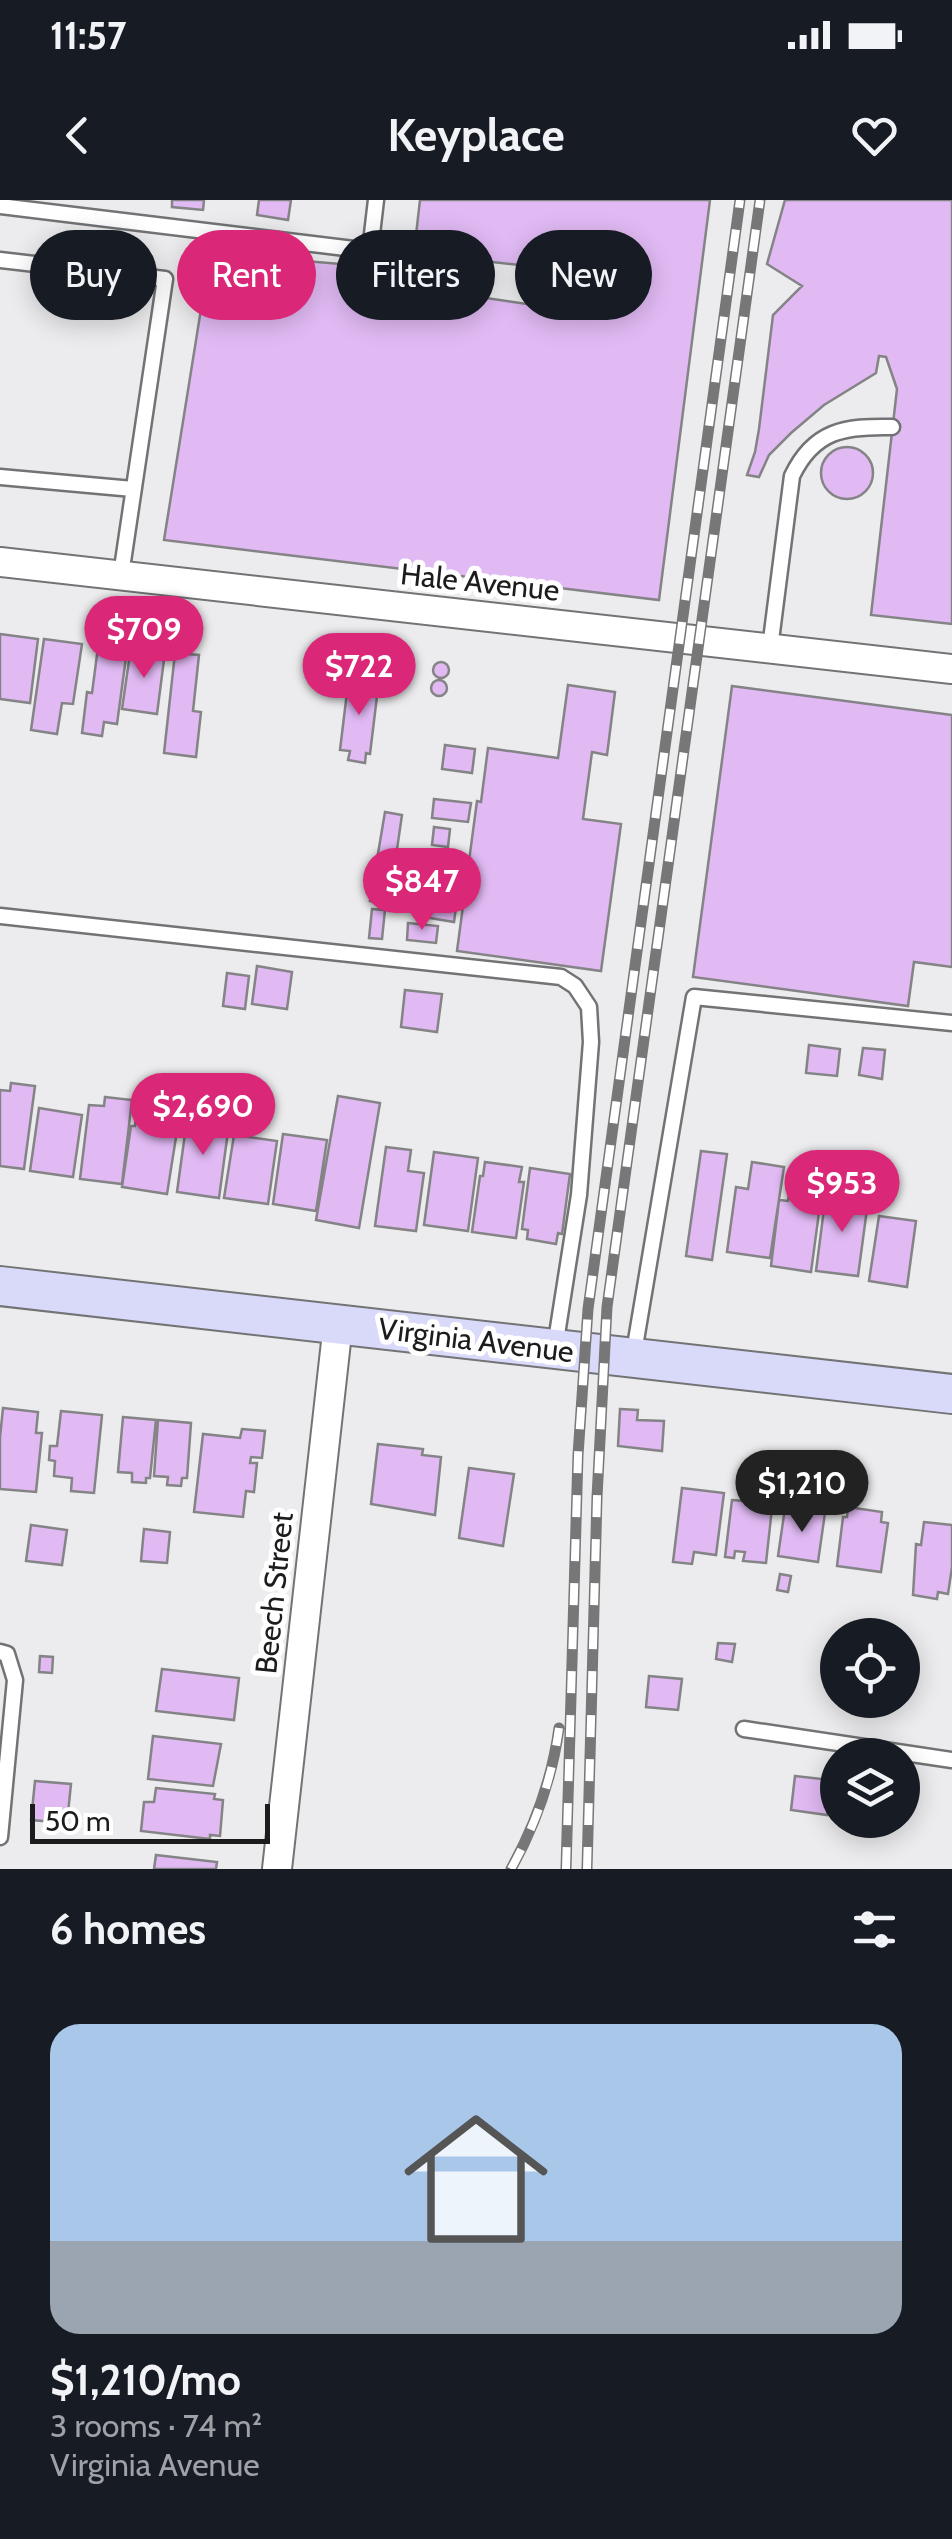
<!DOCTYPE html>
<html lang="en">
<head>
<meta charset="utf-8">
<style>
  body { margin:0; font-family:Cabin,sans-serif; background:#242831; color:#f1f3f6; height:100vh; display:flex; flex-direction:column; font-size:38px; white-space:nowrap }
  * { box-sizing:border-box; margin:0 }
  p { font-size:32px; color:#9ea1a6 }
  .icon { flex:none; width:55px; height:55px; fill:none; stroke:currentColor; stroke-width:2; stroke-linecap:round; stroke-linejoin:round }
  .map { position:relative; height:1669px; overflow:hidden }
  .details { display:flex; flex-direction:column; background:#171b24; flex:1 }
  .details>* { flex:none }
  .guide { position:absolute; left:30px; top:30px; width:892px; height:90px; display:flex; gap:20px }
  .fabs { position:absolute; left:820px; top:1418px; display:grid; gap:20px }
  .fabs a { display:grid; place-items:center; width:100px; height:100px; border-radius:50%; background:#171b24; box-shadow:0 5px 25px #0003; font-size:50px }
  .scale { position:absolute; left:30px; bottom:25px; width:240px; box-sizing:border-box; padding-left:10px; border:5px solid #1c1c1c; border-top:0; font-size:28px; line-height:35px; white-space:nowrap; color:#1c1c1c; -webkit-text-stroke:8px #fff; paint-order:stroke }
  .price { position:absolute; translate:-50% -85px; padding:0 22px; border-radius:35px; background:#db2777; color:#fff; font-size:32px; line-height:65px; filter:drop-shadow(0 2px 5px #0008) }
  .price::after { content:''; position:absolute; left:50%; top:60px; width:30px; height:22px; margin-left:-15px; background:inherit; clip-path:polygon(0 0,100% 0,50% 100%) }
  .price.current { background:#222; color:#fff }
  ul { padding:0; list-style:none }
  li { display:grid; align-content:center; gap:20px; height:530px; padding:0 50px }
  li+li { border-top:2px solid #363941 }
  li span { display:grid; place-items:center; height:310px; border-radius:30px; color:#555 }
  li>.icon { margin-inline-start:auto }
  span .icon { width:180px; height:180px; fill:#fffc; stroke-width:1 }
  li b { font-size:42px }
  h2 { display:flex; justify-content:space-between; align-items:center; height:120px; padding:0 50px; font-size:42px }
  .tag { padding:0 35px; border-radius:45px; background:#171b24; box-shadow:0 5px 25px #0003; font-size:35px; line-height:90px }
  .tag.current { background:#db2777; color:#fff }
  .status { display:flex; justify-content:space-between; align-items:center; height:70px; padding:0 50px; background:#171b24; direction:ltr }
  .status svg { height:28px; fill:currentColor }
  header { display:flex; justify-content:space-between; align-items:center; height:130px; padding:0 50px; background:#171b24; font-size:45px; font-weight:700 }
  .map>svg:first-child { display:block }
  .building { fill:#e1baf4; stroke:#848385; stroke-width:2.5; fill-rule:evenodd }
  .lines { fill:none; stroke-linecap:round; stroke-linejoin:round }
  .lane-casing { stroke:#727374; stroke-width:19 }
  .street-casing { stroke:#727374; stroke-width:32 }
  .secondary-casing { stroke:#727374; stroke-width:42 }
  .lane { stroke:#fff; stroke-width:14 }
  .street { stroke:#fff; stroke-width:28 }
  .secondary { stroke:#d9daf9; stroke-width:38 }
  .rail-casing { stroke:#777778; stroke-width:11 }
  .rail { stroke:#fff; stroke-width:8; stroke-dasharray:22; stroke-linecap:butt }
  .labels { text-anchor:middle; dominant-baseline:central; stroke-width:10; stroke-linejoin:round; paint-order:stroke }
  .street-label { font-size:30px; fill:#1c1c1c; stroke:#fff }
</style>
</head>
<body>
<div class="status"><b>11:57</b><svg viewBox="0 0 49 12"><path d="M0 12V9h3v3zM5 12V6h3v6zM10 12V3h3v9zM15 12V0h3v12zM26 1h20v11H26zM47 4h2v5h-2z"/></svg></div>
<header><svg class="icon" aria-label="back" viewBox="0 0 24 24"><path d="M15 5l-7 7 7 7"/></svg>Keyplace<svg class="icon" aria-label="heart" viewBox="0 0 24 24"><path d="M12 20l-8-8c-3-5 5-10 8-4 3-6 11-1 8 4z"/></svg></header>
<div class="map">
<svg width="952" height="1669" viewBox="0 0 952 1669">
  <rect width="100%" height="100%" fill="#ececee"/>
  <path class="building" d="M 172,0 L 204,0 L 203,10 L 172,7 Z
    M 259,0 L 291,0 L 288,20 L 257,15 Z
    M 420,0 L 710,0 L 659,400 L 164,340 L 210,53 L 412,70 ZM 483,61 L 538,67 L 553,84 L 548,107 L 479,97 Z
    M 785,0 L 952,0 L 952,424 L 871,415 L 897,189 L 886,157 L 879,156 L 876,173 L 824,205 L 791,233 L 769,255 L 759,277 L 747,275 L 755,252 L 759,229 L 773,115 L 802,86 L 767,64 Z
    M821 273a26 26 0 1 1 52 0a26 26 0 1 1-52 0Z
    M 0,434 L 38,439 L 30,503 L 0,499 Z
    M 44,439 L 82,444 L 73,504 L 62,503 L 57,534 L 31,530 Z
    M 98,447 L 127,450 L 117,524 L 104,522 L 102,536 L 82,533 L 87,492 L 92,493 Z
    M 131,447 L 165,452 L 157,514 L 122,509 Z
    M 175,453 L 199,455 L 193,511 L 201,512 L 196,557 L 164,553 Z
    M433 470a8 8 0 1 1 16 0a8 8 0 1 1-16 0Z
    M 356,475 L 376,478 L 375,487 L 378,488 L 370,554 L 366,553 L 365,563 L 348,560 L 350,551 L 340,550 L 348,484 L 354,484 Z
    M431 488a8 8 0 1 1 16 0a8 8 0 1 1-16 0Z
    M 568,485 L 615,492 L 607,555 L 592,552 L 583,619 L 621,624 L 601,771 L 457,751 L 477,601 L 481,602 L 488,548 L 558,558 Z
    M 732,486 L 952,515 L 952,767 L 914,762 L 908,806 L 693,777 Z
    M 445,545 L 475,549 L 472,573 L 442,569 Z
    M 434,599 L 471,603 L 468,622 L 432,618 Z
    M 385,612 L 402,615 L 389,704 L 370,701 Z
    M 434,627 L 450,629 L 448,647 L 432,645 Z
    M 423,681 L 459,686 L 454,722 L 418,716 Z
    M 372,709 L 385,710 L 382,739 L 369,738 Z
    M 408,723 L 438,726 L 436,743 L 407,740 Z
    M 257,766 L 292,772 L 287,809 L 252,804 Z
    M 227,773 L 249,776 L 245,809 L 223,806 Z
    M 405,790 L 442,794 L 437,832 L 401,827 Z
    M 809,845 L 840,849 L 837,876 L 806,873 Z
    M 863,848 L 885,850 L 882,879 L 859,875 Z
    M 11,883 L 35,886 L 24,969 L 0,966 L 0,890 L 10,891 Z
    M 338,896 L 380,903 L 359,1028 L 316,1020 Z
    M 105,897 L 132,900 L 122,984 L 80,979 L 89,905 L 104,906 Z
    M 39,908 L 82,915 L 73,977 L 30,971 Z
    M 136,918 L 172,923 L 170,930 L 177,931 L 167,994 L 122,987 L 131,926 L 135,926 Z
    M 187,919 L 229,924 L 219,998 L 177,992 Z
    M 283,934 L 327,940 L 316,1011 L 273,1004 Z
    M 234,935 L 277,941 L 268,1004 L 224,998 Z
    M 386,947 L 411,950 L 408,971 L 424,973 L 416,1031 L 375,1026 Z
    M 701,951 L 727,954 L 712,1060 L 686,1056 Z
    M 434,952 L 478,958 L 468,1031 L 424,1025 Z
    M 485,962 L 522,967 L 519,982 L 524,982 L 516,1038 L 472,1032 L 480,976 L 483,976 Z
    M 752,962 L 784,967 L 770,1058 L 727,1052 L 736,987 L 748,989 Z
    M 530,968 L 570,974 L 562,1034 L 558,1033 L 556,1044 L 527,1039 L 528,1030 L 522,1029 Z
    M 793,969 L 817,973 L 812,1005 L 820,1005 L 811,1072 L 771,1066 L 779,1000 L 788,1001 Z
    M 834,984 L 853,987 L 850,1007 L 867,1009 L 858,1076 L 816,1071 L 824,1009 L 831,1009 Z
    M 879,1016 L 916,1021 L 907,1087 L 869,1081 Z
    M 3,1208 L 38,1212 L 36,1233 L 42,1233 L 36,1292 L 0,1289 L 0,1237 Z
    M 620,1209 L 638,1210 L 637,1220 L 664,1221 L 662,1251 L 618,1246 Z
    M 61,1211 L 102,1215 L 94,1293 L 71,1291 L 72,1278 L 54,1276 L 55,1261 L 49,1260 L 50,1246 L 57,1246 Z
    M 123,1217 L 156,1220 L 150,1278 L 146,1278 L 146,1283 L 132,1282 L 132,1273 L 118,1272 Z
    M 158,1220 L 191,1223 L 187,1278 L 182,1278 L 181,1286 L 167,1285 L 168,1277 L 154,1276 Z
    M 242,1229 L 265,1231 L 262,1258 L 251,1257 L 250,1263 L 257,1263 L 254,1292 L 246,1291 L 243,1317 L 194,1312 L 203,1234 L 240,1238 Z
    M 378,1244 L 423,1249 L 422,1255 L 441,1257 L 435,1315 L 371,1304 Z
    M 469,1268 L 514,1274 L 503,1346 L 459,1338 Z
    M 682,1288 L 724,1293 L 716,1355 L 694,1352 L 692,1364 L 673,1362 Z
    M 732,1300 L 756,1302 L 757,1306 L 772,1308 L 766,1363 L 743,1361 L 745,1352 L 735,1351 L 734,1358 L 725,1357 Z
    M 848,1307 L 882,1312 L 881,1322 L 888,1323 L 881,1372 L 837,1366 L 843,1317 L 847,1317 Z
    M 785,1308 L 825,1313 L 818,1362 L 778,1356 Z
    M 924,1322 L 952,1325 L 952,1367 L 948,1394 L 938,1392 L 937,1399 L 913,1395 L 916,1344 L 921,1345 Z
    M 31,1325 L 67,1330 L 62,1365 L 26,1361 Z
    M 144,1329 L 170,1332 L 167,1363 L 141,1361 Z
    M 780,1374 L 791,1376 L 788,1392 L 777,1390 Z
    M 718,1443 L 735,1444 L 732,1462 L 716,1459 Z
    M 40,1456 L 53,1457 L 52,1473 L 39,1472 Z
    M 162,1469 L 239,1478 L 234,1520 L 156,1511 Z
    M 649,1476 L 682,1479 L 678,1510 L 646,1507 Z
    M 153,1536 L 221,1544 L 213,1586 L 148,1579 Z
    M 795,1576 L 831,1580 L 827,1615 L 791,1610 Z
    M 35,1581 L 71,1584 L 67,1623 L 31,1620 Z
    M 156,1588 L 215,1594 L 214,1599 L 223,1600 L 220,1636 L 210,1635 L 210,1639 L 141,1631 L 144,1602 L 154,1602 Z
    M 156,1655 L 217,1662 L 216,1669 L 154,1669 Z"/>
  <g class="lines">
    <defs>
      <path id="lane" d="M 0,6 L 370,51 L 376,0
        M 0,60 L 165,79 L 121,375
        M 0,277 L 133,289
        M 770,448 L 792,276 C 814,230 845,226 892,227
        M 0,716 L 561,777 L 575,786 L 589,807 L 591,842 L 579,995 L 555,1147
        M 633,1158 L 694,797 L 952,823
        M 0,1452 L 7,1454 L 15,1480 L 0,1637
        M 744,1529 L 952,1560"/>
      <path id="street" d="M 0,362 L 952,469
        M 277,1669 L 338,1124"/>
      <path id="secondary" d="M 0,1086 L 952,1194"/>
    </defs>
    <use href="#lane" class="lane-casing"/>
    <use href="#street" class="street-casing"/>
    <use href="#secondary" class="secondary-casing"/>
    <use href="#lane" class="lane"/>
    <use href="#street" class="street"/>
    <use href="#secondary" class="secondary"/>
    <defs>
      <path id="rail" d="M 511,1669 C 536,1624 552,1579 559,1528
        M 566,1669 L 578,1255 L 588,1109 L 740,0
        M 587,1669 L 597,1297 L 607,1107 L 760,0"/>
    </defs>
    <use href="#rail" class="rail-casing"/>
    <use href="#rail" class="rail"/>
  </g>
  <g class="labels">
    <g class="street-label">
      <text transform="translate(480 382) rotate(6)">Hale Avenue</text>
      <text transform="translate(476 1140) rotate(7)">Virginia Avenue</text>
      <text transform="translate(274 1393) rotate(-84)">Beech Street</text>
    </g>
  </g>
</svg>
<div class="fabs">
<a><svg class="icon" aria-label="locate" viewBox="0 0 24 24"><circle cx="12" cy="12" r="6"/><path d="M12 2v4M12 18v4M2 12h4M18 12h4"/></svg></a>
<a><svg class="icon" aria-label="layers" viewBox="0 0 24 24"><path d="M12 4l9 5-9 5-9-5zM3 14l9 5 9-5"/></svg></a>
</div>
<div class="scale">50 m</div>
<b class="price" style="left:144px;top:481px">$709</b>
<b class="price" style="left:359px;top:518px">$722</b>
<b class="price" style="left:422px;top:733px">$847</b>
<b class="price" style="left:203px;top:958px">$2,690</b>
<b class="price" style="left:842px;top:1035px">$953</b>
<b class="price current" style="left:802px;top:1335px">$1,210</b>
<div class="guide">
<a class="tag">Buy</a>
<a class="tag current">Rent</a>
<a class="tag">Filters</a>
<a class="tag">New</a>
</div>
</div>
<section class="details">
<h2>6 homes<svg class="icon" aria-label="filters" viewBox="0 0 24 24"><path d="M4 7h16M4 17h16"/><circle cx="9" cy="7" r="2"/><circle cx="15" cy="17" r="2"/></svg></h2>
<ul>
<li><span style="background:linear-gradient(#a9c7e8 70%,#9aa5b1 0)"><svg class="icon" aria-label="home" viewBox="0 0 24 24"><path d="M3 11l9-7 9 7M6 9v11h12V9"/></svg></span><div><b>$1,210/mo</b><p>3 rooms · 74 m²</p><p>Virginia Avenue</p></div></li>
</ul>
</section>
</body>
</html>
